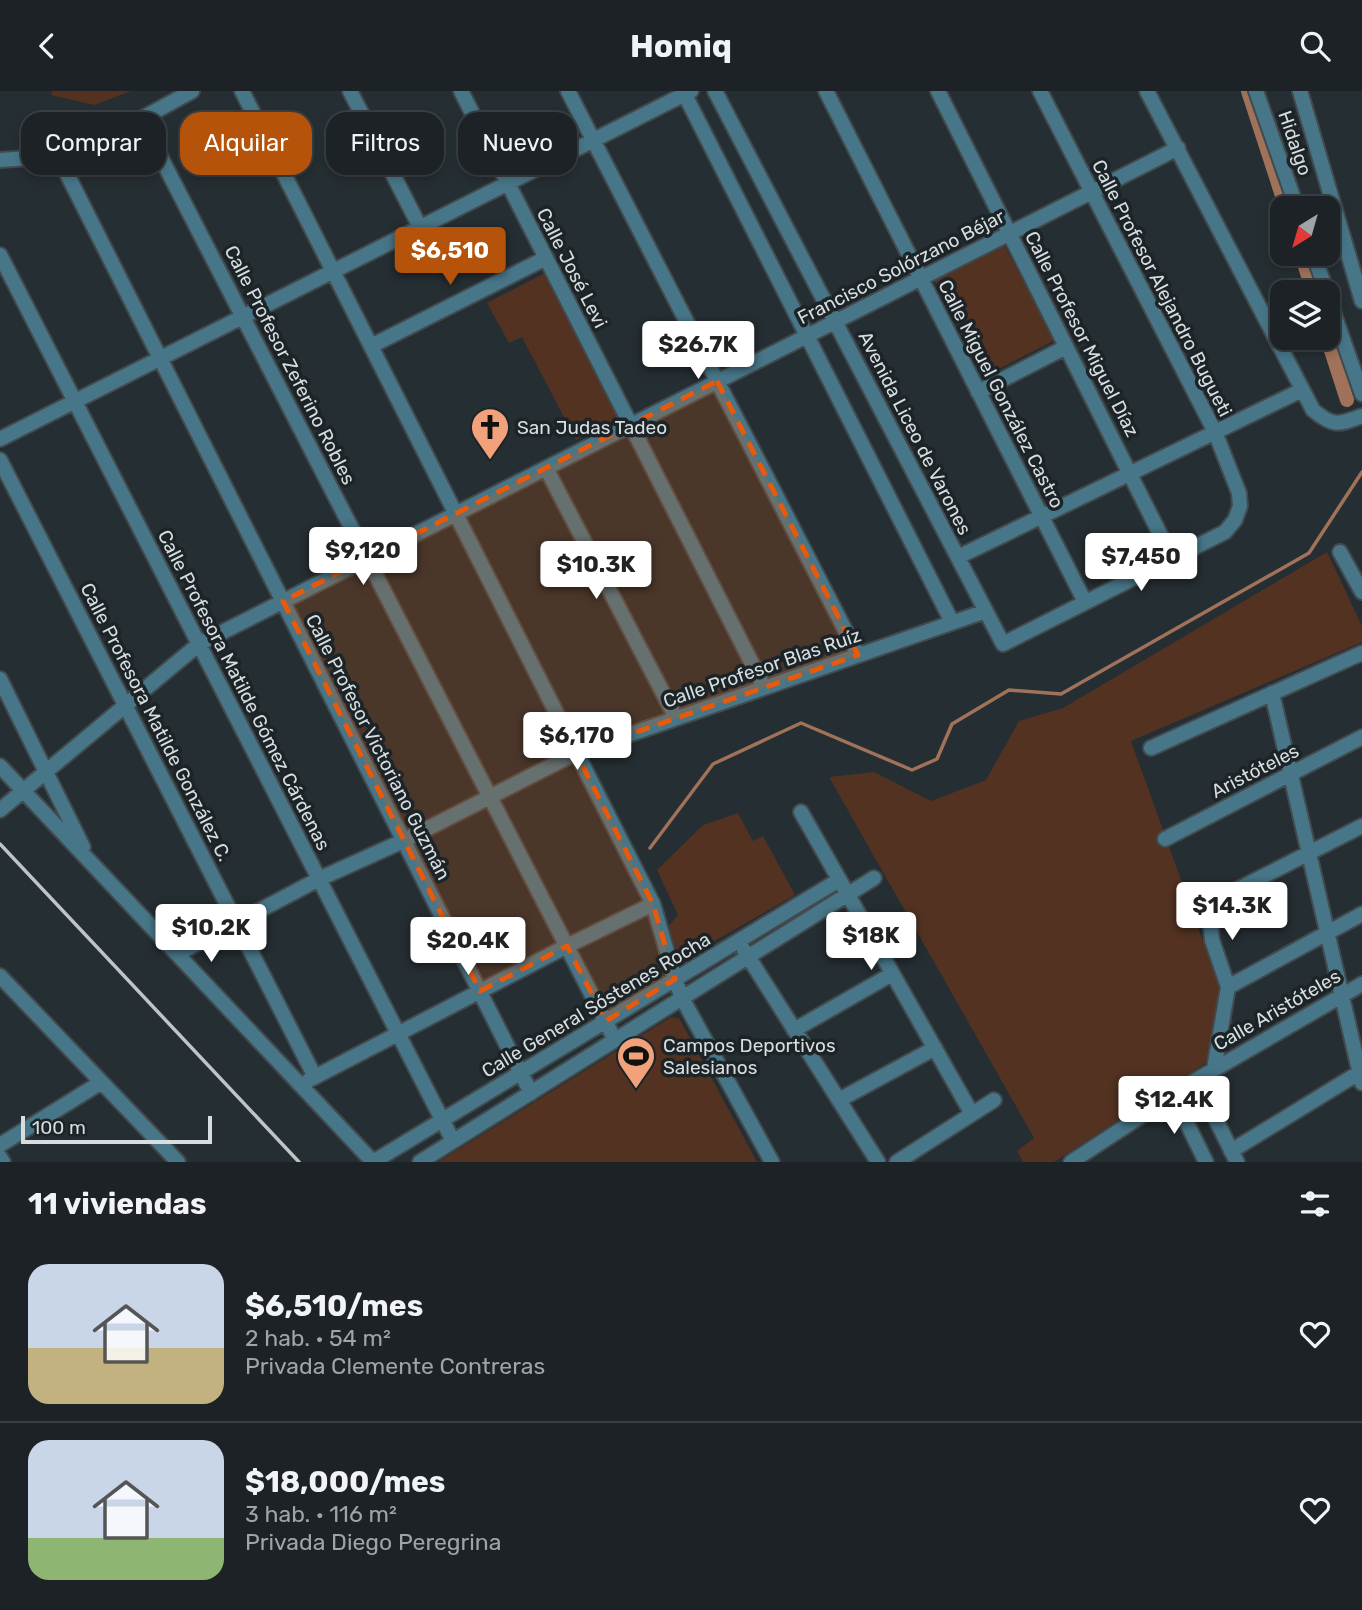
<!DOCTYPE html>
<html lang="es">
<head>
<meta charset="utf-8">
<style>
  body { margin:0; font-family:Rubik,sans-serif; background:#252a2e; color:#f1f3f6; height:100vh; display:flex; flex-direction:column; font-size:26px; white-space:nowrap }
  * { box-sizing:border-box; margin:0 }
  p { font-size:23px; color:#a0a4a7 }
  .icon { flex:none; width:38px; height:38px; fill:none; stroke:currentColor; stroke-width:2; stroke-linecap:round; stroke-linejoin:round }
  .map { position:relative; height:1071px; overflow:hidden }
  .side { display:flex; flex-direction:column; background:#1c2226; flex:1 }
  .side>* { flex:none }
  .top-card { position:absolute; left:21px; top:21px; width:700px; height:63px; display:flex; gap:14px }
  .needle { width:46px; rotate:217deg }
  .tools { position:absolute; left:1270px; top:105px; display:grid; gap:14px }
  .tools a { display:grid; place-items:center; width:70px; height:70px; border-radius:14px; background:#1c2226; box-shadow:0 4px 10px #0003,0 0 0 2px #3a3f43; font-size:35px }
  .scale { position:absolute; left:21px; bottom:18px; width:191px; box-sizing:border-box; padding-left:7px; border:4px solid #d8dee0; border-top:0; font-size:19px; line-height:24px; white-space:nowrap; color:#d8dee0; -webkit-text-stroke:5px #1c2428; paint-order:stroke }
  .price { position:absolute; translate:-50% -60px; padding:0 16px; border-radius:7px; background:#fff; color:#222; font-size:23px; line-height:46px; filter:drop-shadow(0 2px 4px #0008) }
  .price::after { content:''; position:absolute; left:50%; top:42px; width:21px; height:16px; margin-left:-10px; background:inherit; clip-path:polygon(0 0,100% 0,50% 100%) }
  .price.current { background:#b45309; color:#fff }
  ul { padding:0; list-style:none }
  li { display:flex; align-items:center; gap:21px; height:175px; padding:0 28px }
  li+li { border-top:2px solid #3a3f43 }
  li span { display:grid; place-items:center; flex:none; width:196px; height:140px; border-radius:21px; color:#555 }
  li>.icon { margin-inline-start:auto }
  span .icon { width:84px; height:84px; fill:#fffc; stroke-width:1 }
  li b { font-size:30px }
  h2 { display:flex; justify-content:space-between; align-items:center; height:84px; padding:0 28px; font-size:30px }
  .chip { padding:0 24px; border-radius:21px; background:#1c2226; box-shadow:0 4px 10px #0003,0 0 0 2px #3a3f43; font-size:24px; line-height:63px }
  .chip.current { background:#b45309; color:#fff }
  header { display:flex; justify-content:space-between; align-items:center; height:91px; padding:0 28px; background:#1c2226; font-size:32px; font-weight:700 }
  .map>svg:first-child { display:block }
  .green { fill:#533222 }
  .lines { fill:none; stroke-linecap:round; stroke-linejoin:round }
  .stream { stroke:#a1725a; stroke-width:3.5 }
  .canal { stroke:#a1725a; stroke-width:14 }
  .minor-casing { stroke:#424a4e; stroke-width:18 }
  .minor { stroke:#477688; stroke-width:14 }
  .rail { stroke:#bec4c7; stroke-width:3.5 }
  .marked { fill:#e8590c; fill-opacity:0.2; stroke:#e8590c; stroke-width:5; stroke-dasharray:14 9; stroke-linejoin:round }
  .labels { text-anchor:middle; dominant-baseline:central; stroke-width:7; stroke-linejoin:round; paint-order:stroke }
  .street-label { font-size:19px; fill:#d8dee0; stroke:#1c2428 }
  .poi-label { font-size:19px; fill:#d8dee0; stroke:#1c2428; text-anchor:start }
</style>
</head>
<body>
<header><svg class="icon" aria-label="back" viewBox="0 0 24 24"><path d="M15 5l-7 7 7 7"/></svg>Homiq<svg class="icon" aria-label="search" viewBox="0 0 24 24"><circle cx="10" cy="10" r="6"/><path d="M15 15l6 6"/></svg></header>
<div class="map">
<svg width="1362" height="1071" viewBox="0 0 1362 1071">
  <rect width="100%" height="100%" fill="#252e32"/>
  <path class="green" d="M 52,0 L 131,0 L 94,14 L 51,4 Z
    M 1004,154 L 1055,249 L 985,285 L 935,190 Z
    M 545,182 L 618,327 L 576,349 L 522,246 L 509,252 L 487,212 Z
    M 1327,461 L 1362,535 L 1362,551 L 1131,650 L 1239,950 L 1054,1071 L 1023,1071 L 1017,1060 L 1034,1047 L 829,686 L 874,681 L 931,710 L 986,689 L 1019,630 L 1063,617 Z
    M 738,722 L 753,750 L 763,745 L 795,804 L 681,869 L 667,837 L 678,824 L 657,779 L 703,734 Z
    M 671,926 L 679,927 L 757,1071 L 438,1071 Z"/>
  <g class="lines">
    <path class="stream" d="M 650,757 L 713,673 L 801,632 L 912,679 L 937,668 L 952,633 L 1009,599 L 1061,603 L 1309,462 L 1362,381"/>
    <path class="canal" d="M 1248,0 L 1286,117
      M 1301,163 L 1313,201
      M 1327,247 L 1347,309"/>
    <defs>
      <path id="minor" d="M 242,0 L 653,813 L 675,888 L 682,907 L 772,1071
        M 350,0 L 420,136
        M 461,0 L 764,596
        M 568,0 L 858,564
        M 683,0 L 952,531
        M 715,0 L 1003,553 L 1225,441 L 1235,429 L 1240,415 L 1239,402 L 1215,341 L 1040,0
        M 826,0 L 1085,511
        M 938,0 L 1172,467
        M 1147,0 L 1313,319 C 1333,336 1338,334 1362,325
        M 1256,0 L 1297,117
        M 1300,0 L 1362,210
        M 141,28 L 615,949
        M 58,65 L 531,1002
        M 0,69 L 58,65 L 141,28 L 192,0
        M 1313,163 L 1327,201
        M 0,164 L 453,1050
        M 1328,206 L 1362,303
        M 371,255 L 546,167
        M 978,301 L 1066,256
        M 0,348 L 691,0
        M 0,369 L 315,986
        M 546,377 L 676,627
        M 1340,461 L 1362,501
        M 958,466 L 1302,299
        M 0,588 L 83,756
        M 1272,602 L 1362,992
        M 1151,657 L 1362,562
        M 0,675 L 373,1071
        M 0,719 L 199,553 L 1178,57
        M 801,721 L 972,1023
        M 1165,748 L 1362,646
        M 744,859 L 878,1071
        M 177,863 L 319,788 L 403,750 L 576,662 L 986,520
        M 0,885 L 178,1071
        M 1228,896 L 1362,823
        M 794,939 L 892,883
        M 1214,978 L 1228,896 L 1212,849 L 1209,813 L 1362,735
        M 309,989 L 567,855 L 653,813
        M 1196,989 L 1237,1071
        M 1173,1004 L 1206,1071
        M 839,1009 L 935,957
        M 0,1054 L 100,992
        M 1231,1060 L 1362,980
        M 0,1066 L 3,1071
        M 373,1071 L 839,789
        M 420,1071 L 874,787
        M 897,1071 L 994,1009
        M 1071,1071 L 1196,989 L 1362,893"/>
    </defs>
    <use href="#minor" class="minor-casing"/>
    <use href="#minor" class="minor"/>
    <path class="rail" d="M 0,753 L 299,1071"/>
  </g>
  <path class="marked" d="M 717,290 L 858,564 L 576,662 L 653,813 L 675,888 L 606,930 L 567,855 L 480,900 L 283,510 Z"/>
  <defs>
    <symbol id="church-pin" viewBox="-11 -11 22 30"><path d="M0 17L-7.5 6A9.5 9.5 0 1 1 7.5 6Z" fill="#f1a27b" stroke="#1c2428"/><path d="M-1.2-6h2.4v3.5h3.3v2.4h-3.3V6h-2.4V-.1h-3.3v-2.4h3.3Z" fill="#111"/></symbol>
    <symbol id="stadium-pin" viewBox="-11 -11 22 30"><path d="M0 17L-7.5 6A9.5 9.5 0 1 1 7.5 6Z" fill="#f1a27b" stroke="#1c2428"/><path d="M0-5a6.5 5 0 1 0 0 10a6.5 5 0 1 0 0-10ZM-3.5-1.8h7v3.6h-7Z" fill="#111"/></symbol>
  </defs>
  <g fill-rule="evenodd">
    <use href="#church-pin" x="468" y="314" width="44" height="60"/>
    <use href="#stadium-pin" x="614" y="943" width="44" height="60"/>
  </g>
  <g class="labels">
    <g class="street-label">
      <text transform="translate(1295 52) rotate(71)">Hidalgo</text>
      <text transform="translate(901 176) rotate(-27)">Francisco Solórzano Béjar</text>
      <text transform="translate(572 177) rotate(63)">Calle José Levi</text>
      <text transform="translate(1162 197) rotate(63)">Calle Profesor Alejandro Bugueti</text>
      <text transform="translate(1082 243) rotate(63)">Calle Profesor Miguel Díaz</text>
      <text transform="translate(290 274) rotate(63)">Calle Profesor Zeferino Robles</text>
      <text transform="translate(1001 303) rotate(63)">Calle Miguel González Castro</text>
      <text transform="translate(915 342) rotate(63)">Avenida Liceo de Varones</text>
      <text transform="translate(762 577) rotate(-19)">Calle Profesor Blas Ruíz</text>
      <text transform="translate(244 599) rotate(63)">Calle Profesora Matilde Gómez Cárdenas</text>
      <text transform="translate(156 631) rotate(63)">Calle Profesora Matilde González C.</text>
      <text transform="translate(378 656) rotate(63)">Calle Profesor Victoriano Guzmán</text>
      <text transform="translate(1255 680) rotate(-27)">Aristóteles</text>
      <text transform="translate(596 914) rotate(-31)">Calle General Sóstenes Rocha</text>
      <text transform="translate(1277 919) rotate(-30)">Calle Aristóteles</text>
    </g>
    <g class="poi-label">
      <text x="517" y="336">San Judas Tadeo</text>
      <text x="663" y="954">Campos Deportivos<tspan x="663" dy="22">Salesianos</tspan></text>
    </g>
  </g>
</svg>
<div class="tools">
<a><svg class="needle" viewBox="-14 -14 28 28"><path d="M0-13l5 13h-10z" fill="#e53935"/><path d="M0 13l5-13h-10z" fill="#a0a4a7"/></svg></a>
<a><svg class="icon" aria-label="layers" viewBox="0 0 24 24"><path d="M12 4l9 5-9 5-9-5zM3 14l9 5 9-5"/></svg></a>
</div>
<div class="scale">100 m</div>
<b class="price current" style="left:450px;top:196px">$6,510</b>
<b class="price" style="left:698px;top:290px">$26.7K</b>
<b class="price" style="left:363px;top:496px">$9,120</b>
<b class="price" style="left:1141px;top:502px">$7,450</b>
<b class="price" style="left:596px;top:510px">$10.3K</b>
<b class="price" style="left:577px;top:681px">$6,170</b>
<b class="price" style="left:1232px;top:851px">$14.3K</b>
<b class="price" style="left:211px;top:873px">$10.2K</b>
<b class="price" style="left:871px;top:881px">$18K</b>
<b class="price" style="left:468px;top:886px">$20.4K</b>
<b class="price" style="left:1174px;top:1045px">$12.4K</b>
<div class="top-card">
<a class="chip">Comprar</a>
<a class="chip current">Alquilar</a>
<a class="chip">Filtros</a>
<a class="chip">Nuevo</a>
</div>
</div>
<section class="side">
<h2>11 viviendas<svg class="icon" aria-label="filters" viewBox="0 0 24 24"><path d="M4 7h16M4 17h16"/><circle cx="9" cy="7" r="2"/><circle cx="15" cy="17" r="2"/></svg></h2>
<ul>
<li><span style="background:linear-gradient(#c9d6e8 60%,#c2b280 0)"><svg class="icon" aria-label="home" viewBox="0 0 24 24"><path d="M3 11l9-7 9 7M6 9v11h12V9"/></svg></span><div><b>$6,510/mes</b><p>2 hab. · 54 m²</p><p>Privada Clemente Contreras</p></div><svg class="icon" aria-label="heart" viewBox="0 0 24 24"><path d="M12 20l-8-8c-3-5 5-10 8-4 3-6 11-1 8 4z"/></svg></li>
<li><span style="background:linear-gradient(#c9d6e8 70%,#8fb573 0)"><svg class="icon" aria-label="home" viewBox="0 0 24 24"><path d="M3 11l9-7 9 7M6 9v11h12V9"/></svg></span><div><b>$18,000/mes</b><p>3 hab. · 116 m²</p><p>Privada Diego Peregrina</p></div><svg class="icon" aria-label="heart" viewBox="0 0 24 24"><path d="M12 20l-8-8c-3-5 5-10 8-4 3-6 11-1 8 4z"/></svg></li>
</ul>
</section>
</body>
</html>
